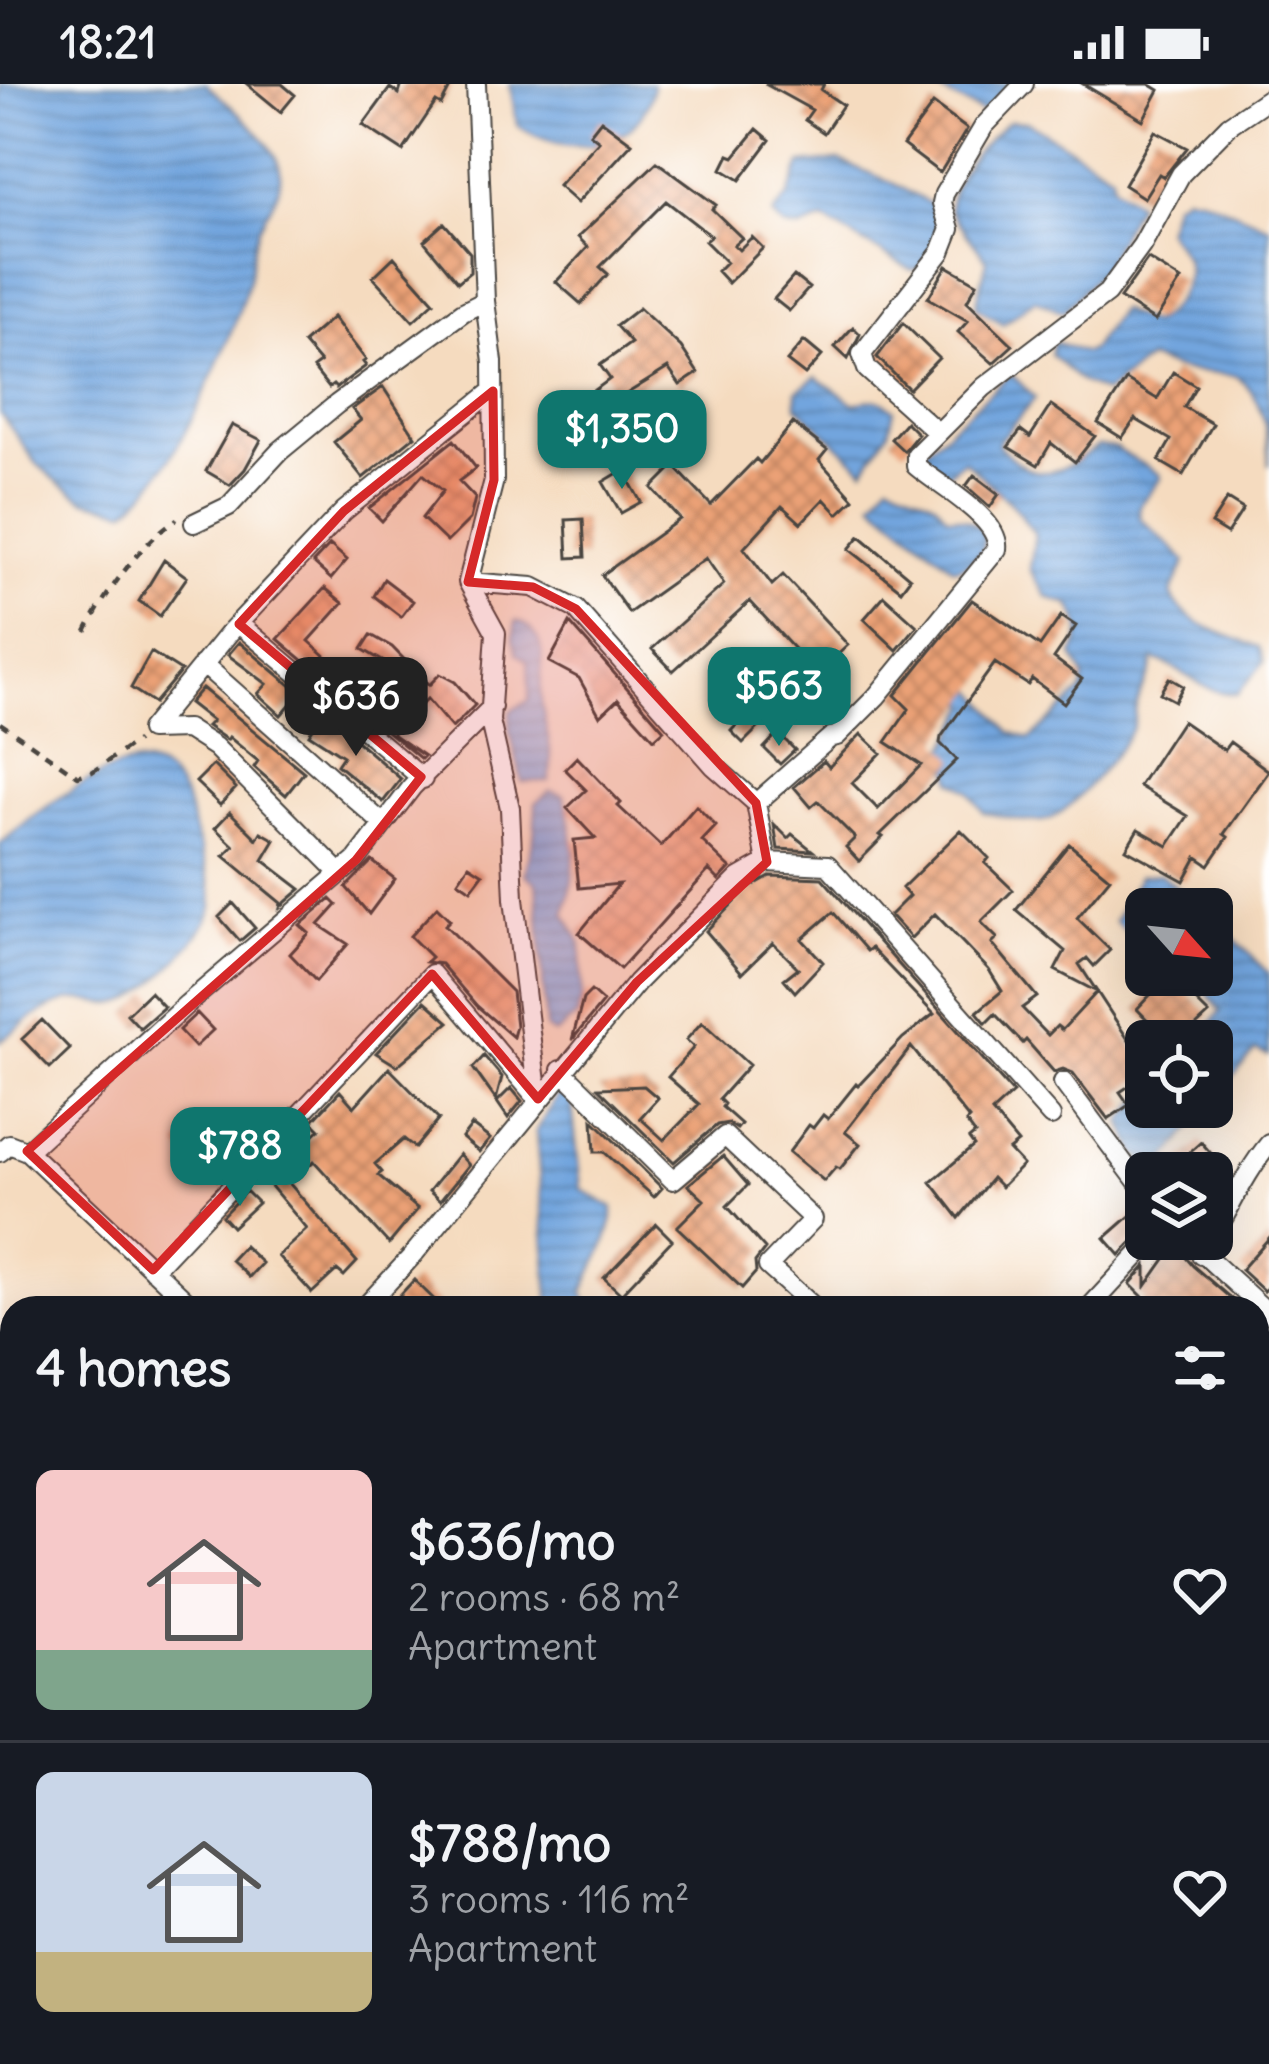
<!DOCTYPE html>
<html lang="en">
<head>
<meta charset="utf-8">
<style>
  body { margin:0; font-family:Delius,sans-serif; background:#242831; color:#f1f3f6; height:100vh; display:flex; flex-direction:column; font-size:45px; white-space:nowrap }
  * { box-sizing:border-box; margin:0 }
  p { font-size:39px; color:#9ea1a6 }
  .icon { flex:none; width:66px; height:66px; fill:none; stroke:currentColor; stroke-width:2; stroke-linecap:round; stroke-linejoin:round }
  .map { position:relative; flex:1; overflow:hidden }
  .side { position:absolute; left:0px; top:1212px; width:1269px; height:768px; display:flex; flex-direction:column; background:#171b24; border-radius:36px 36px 0 0; box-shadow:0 12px 48px #0002 }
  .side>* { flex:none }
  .needle { width:78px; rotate:117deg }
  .tools { position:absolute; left:1125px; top:804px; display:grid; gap:24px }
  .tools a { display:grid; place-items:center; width:108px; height:108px; border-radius:18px; background:#171b24; box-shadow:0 12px 48px #0002; font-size:60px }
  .price { position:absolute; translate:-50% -102px; padding:0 27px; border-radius:24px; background:#0f766e; color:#fff; font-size:39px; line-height:78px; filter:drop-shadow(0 3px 6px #0008) }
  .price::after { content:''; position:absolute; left:50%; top:72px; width:36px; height:27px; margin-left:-18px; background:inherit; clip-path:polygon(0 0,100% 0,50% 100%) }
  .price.selected { background:#222; color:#fff }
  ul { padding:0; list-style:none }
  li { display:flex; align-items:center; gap:36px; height:300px; padding:0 36px }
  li+li { border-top:3px solid #363941 }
  li span { display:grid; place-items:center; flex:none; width:336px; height:240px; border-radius:18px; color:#555 }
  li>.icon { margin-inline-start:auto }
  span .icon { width:144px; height:144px; fill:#fffc; stroke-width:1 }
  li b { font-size:51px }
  h2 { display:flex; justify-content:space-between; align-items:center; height:144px; padding:0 36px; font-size:51px }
  .status { display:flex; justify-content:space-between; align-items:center; height:84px; padding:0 60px; background:#171b24; direction:ltr }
  .status svg { height:33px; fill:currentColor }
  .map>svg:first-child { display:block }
  .water { fill:url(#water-rules); stroke:#4e6884; stroke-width:3 }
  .building { fill:url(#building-cross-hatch) }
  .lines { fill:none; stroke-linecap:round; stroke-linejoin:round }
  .minor-casing { stroke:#494541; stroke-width:22 }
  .path { stroke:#494541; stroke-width:4.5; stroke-dasharray:9 9; stroke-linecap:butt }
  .minor { stroke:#fff; stroke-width:18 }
  .marked { fill:#d62828; fill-opacity:0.2; stroke:#d62828; stroke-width:9; stroke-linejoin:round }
</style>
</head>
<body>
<div class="status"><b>18:21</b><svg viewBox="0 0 49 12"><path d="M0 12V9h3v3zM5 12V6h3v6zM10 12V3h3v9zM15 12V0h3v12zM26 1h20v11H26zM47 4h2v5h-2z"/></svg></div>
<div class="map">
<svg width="1269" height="1980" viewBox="0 0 1269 1980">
  <defs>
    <pattern id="water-rules" width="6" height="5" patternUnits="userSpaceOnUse" patternTransform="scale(3)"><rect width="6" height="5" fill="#72a5de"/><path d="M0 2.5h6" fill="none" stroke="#5e87b4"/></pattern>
    <pattern id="building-cross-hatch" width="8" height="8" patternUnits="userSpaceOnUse" patternTransform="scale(3)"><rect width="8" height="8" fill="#eba176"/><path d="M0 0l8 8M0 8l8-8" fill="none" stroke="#bf8361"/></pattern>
  </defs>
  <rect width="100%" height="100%" fill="#fff"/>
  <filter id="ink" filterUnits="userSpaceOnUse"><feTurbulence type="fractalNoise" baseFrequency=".00833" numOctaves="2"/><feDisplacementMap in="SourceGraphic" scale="24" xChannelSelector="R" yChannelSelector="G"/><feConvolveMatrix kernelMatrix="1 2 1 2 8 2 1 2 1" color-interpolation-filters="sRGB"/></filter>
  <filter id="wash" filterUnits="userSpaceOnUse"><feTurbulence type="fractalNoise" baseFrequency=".004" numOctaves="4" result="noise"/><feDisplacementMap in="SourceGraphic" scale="48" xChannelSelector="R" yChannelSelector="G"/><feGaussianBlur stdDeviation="2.7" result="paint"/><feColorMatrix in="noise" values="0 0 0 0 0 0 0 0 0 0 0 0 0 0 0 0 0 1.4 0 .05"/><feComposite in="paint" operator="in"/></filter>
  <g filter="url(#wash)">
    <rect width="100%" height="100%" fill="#f5dbbf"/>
    <path class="water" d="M 0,0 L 206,0 C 226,19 272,54 279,81 C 286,108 265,126 257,149 C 252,163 252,180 249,194 C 236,247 171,400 125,426 L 85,416 L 59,399 L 37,380 L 0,329 Z
      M 510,0 L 652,0 L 653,2 C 640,69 565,75 517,41 Z
      M 925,0 L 1012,0 L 983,29 Z
      M 1009,37 L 1028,38 L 1112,90 L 1113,101 L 1137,119 L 1103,184 L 1063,228 L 1035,215 L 1003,240 L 976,222 L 987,176 L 949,126 C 952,91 983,58 1009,37 Z
      M 840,77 L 889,97 L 941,126 L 947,146 L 921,183 L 912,186 L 824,136 L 800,145 L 784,143 L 773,131 L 789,111 L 801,80 Z
      M 1185,111 L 1200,113 L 1269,142 L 1269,382 C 1268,347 1264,315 1237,292 L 1180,286 L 1148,275 L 1105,309 L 1080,297 L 1051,271 L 1053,257 L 1084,269 L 1091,266 L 1119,226 L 1150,240 C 1167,234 1190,202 1187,182 C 1186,170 1173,157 1166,146 L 1173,119 Z
      M 1011,290 L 1035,314 L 997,359 C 1034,403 1058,392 1098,362 L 1115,364 L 1159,390 L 1160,395 L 1139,422 L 1140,434 L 1186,477 L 1171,509 C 1180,539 1232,553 1259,563 L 1264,578 L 1237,610 C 1197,608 1187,585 1153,575 C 1153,591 1141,603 1137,619 C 1134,628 1136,637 1131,646 C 1120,666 1070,729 1049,735 C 1030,742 1004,731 984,729 L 969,707 L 953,697 L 944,668 L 969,621 L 932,582 L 927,558 L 947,545 L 969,554 L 974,604 L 1010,648 L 1030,655 L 1082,607 L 1084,593 L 1073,571 C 1084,549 1082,542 1070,521 L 1047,513 L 1030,486 L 1035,450 L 1013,421 L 964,376 L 939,397 L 920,371 Z
      M 816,293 L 855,320 C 872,314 881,313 894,326 L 889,347 L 864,385 L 797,322 L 797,307 Z
      M 889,397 L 935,418 L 947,432 C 1000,436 990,477 954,484 L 873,418 Z
      M 516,537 C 529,541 538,550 541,564 C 544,579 540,596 541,612 C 543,643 556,665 549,697 L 522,698 L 510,647 L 510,627 L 529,616 L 528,577 L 517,570 L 513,555 Z
      M 139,679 C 170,682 184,705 191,734 C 195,752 216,811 212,823 C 206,850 151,908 126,918 C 108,924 89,914 72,916 C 47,920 19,943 0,958 L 0,760 C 34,731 95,682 139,679 Z
      M 550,707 L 564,711 C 575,752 578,787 565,829 L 581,860 L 582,912 L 576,933 L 555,950 L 546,945 L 537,799 L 525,790 L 534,753 L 536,719 Z
      M 1160,790 L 1204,825 L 1146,825 L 1146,865 L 1115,837 L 1139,792 Z
      M 1212,832 L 1269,890 L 1269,972 L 1256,966 L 1212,1017 L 1212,957 L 1196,957 L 1221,927 L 1203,903 L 1187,891 L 1212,891 Z
      M 561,1006 L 571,1012 L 581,1105 L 613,1124 C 613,1156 594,1179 583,1209 L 589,1224 L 550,1224 L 536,1047 Z
      M 1146,1008 L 1146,1023 L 1208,1023 L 1156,1088 L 1136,1069 L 1122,1038 Z
      M 323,1968 L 397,1968 L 402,1980 L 312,1980 Z
      M 411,1968 L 765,1968 L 768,1980 L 414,1980 Z"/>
    <g id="blocks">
      <path class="building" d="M 247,0 L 282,0 L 295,11 L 281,28 Z
        M 402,0 L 452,0 L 441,21 L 436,18 L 403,67 L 363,41 L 390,4 L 399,10 Z
        M 765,0 L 824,0 L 821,6 L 843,21 L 824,49 L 805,36 L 812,26 Z
        M 1083,0 L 1149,0 L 1159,6 L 1143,36 Z
        M 933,20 L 967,45 L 940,89 L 903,61 Z
        M 601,36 L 632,59 L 577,119 L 558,102 L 599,57 L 590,50 Z
        M 757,45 L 770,56 L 740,96 L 722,85 L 729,71 L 734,73 Z
        M 1155,47 L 1187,64 L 1164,93 L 1159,90 L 1144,114 L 1124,101 Z
        M 657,78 L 716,121 L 712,125 L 742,154 L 734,161 L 739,166 L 752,153 L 763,164 L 728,199 L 717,187 L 726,178 L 705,157 L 711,152 L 666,117 L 600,183 L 608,190 L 581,220 L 556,198 L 588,163 L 578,153 Z
        M 444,139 L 470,169 L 470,188 L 458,198 L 424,157 Z
        M 394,173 L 434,218 L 413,237 L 373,193 Z
        M 1148,175 L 1181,196 L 1155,237 L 1120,214 Z
        M 947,182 L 977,199 L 967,217 L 1013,261 L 993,279 L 958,248 L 968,237 L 928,214 Z
        M 794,192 L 809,204 L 789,227 L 774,215 Z
        M 639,224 L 681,263 L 698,289 L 680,301 L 668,284 L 607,322 L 595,306 L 610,295 L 600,281 L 631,259 L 616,242 Z
        M 333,233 L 366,276 L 363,278 L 366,282 L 336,304 L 333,301 L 329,304 L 313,284 L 320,279 L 303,259 Z
        M 903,239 L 939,274 L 909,305 L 877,273 Z
        M 853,243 L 860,250 L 848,275 L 835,263 Z
        M 804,257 L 822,272 L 805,291 L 787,277 Z
        M 1173,288 L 1196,302 L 1184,323 L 1213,340 L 1183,391 L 1159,377 L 1171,356 L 1135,335 L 1122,354 L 1098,339 L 1126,296 L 1157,315 Z
        M 383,303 L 415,352 L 363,394 L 334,358 L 361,336 L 352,325 Z
        M 1051,321 L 1095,352 L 1075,378 L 1051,359 L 1038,381 L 1008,363 L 1021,346 L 1030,353 Z
        M 906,338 L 918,350 L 904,367 L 891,355 Z
        M 793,339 L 827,366 L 819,376 L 854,415 L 838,430 L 824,415 L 801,439 L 782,422 L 744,464 L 772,501 L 783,491 L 848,561 L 817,590 L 750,517 L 673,587 L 652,565 L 724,500 L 706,474 L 629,529 L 602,491 L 680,435 L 652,404 L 674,382 L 711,421 L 756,375 L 760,379 Z
        M 232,341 L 261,356 L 245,385 L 230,401 L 206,387 Z
        M 454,356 L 476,384 L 459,397 L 475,414 L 470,435 L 447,458 L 422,434 L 443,407 L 423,390 L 382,437 L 369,424 Z
        M 623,386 L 641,418 L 621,429 L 603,398 Z
        M 974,391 L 999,410 L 990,423 L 966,402 Z
        M 1227,415 L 1243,425 L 1227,450 L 1211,440 Z
        M 583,435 L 585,473 L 568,474 L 566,436 Z
        M 860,452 L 910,494 L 901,506 L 849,465 Z
        M 330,461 L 347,476 L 331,495 L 313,479 Z
        M 164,476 L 187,493 L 160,532 L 139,517 Z
        M 384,495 L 413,517 L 401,533 L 374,512 Z
        M 325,504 L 343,519 L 309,557 L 329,575 L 318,589 L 278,555 Z
        M 884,512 L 917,542 L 897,566 L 864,535 Z
        M 972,516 L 1040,562 L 1061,532 L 1076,542 L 1054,574 L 1082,595 L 1064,619 L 1032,595 L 1028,601 L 995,579 L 941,653 L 940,659 L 957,676 L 880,751 L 883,753 L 859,777 L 846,763 L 855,754 L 818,717 L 811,723 L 794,703 L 824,677 L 829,683 L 861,650 L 881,669 L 852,699 L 878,725 L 921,681 L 886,658 L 909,625 L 895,611 Z
        M 570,539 L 664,646 L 654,655 L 618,615 L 600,632 L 579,594 L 549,578 Z
        M 371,551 L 392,563 L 429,601 L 440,590 L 455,598 L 475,621 L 452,644 L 427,615 L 392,650 L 424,672 L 421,675 L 376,638 L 395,618 L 375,597 L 391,582 L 362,565 Z
        M 239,558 L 300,609 L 281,631 L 258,610 L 267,600 L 228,571 Z
        M 151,568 L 181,587 L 154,619 L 131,604 Z
        M 1169,594 L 1183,602 L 1175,617 L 1160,609 Z
        M 202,604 L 304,688 L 286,711 L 254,683 L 258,677 L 229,653 L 227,656 L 207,642 L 212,637 L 189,619 Z
        M 323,628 L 401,695 L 383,718 L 337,681 L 343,672 L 309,650 Z
        M 746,631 L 759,643 L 743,659 L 731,647 Z
        M 1182,637 L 1224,666 L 1230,658 L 1269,687 L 1224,750 L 1228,753 L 1209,781 L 1197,773 L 1184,797 L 1126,765 L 1138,745 L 1168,762 L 1188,732 L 1139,702 Z
        M 778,649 L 795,666 L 780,680 L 764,664 Z
        M 577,673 L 621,719 L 618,722 L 661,762 L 696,722 L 716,742 L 702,757 L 730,784 L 719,796 L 709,786 L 620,885 L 579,849 L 619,800 L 579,804 L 574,756 L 595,754 L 567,724 L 586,706 L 565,685 Z
        M 213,681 L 236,704 L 220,721 L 196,698 Z
        M 230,728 L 257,755 L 261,748 L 275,756 L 263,776 L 301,805 L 280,823 L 281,819 L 224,772 L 234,762 L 215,744 Z
        M 774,740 L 788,754 L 792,750 L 813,767 L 778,765 Z
        M 961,746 L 989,774 L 985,779 L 1013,806 L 981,838 L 997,854 L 992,859 L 1037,913 L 1022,924 L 1048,951 L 1057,942 L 1062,946 L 1097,908 L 1055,886 L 1065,867 L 1016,826 L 1069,760 L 1110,794 L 1077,834 L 1110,866 L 1094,882 L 1087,874 L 1079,880 L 1146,983 L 1146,991 L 1120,1008 L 1129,1021 L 1108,1035 L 1073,989 L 1063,985 L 1054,988 L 1026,956 L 1023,959 L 995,930 L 986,939 L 977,928 L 1002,907 L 989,886 L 935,830 L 911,854 L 890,831 L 909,812 L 902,804 Z
        M 372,777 L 395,795 L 369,830 L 346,803 Z
        M 469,781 L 483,790 L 471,806 L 458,797 Z
        M 770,792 L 822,794 L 1013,1009 L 992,1028 L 1018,1059 L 1009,1066 L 1023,1081 L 1001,1103 L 992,1094 L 959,1134 L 931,1098 L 974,1062 L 969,1055 L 975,1050 L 966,1038 L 969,1035 L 911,963 L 845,1048 L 860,1060 L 840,1085 L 836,1083 L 824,1097 L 789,1068 L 809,1041 L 813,1044 L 823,1031 L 828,1035 L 856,1000 L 858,1002 L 903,954 L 934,930 L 871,864 L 867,867 L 833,828 L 802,855 L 823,878 L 795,908 L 784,895 L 798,884 L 773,859 L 742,889 L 706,847 L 747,805 Z
        M 331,815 L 337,821 L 319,841 L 348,860 L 316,897 L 290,870 L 309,849 L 300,841 Z
        M 233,819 L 255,844 L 240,857 L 219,833 Z
        M 437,823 L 450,836 L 445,841 L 512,908 L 516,942 L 513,953 L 477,922 L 441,880 L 426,878 L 431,873 L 410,852 Z
        M 1169,891 L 1209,930 L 1180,957 L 1168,957 L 1137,925 Z
        M 591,907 L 603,918 L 572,956 L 583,915 Z
        M 150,908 L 164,923 L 140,944 L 127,930 Z
        M 425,917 L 449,938 L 397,982 L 376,969 Z
        M 197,929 L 213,946 L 195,963 L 179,946 Z
        M 42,936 L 70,965 L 50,984 L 22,955 Z
        M 702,938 L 749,981 L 719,1015 L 724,1020 L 722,1023 L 741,1040 L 737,1045 L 728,1039 L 717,1041 L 674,1078 L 598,1004 L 644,1002 L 658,1014 L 640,1034 L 664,1056 L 699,1020 L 668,993 L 694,963 L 686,956 Z
        M 484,972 L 502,993 L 496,1016 L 473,984 Z
        M 389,984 L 439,1035 L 415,1064 L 404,1055 L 375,1080 L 382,1088 L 378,1091 L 418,1125 L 389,1160 L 314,1077 L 289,1099 L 357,1178 L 344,1192 L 337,1186 L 312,1209 L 278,1172 L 307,1145 L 265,1095 L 320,1045 L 312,1037 L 340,1007 L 354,1023 Z
        M 511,1004 L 522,1017 L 508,1034 L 497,1018 Z
        M 593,1036 L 662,1104 L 654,1113 L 604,1068 L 595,1068 Z
        M 472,1041 L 490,1055 L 479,1068 L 462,1054 Z
        M 192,1047 L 230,1081 L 217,1096 L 178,1062 Z
        M 1201,1058 L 1231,1092 L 1212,1115 L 1212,1089 L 1166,1089 Z
        M 459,1070 L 469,1081 L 440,1117 L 429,1107 Z
        M 723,1072 L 748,1101 L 727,1122 L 765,1165 L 755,1178 L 756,1188 L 742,1204 L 677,1143 L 704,1116 L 688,1101 Z
        M 246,1107 L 258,1119 L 232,1143 L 222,1132 Z
        M 1138,1125 L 1146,1134 L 1146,1144 L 1120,1171 L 1105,1154 Z
        M 656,1140 L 672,1156 L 621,1210 L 604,1194 Z
        M 1269,1154 L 1269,1201 L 1264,1207 L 1241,1186 Z
        M 1175,1161 L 1193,1182 L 1242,1224 L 1139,1224 L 1145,1215 L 1130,1200 L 1146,1182 L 1146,1202 Z
        M 244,1162 L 262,1179 L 249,1193 L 231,1176 Z
        M 414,1196 L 443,1224 L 388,1224 Z"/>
    </g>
  </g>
  <g filter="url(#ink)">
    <use href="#blocks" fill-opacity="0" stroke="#494541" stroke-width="3"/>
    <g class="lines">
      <defs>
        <path id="minor" d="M 476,0 L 485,217 L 493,278 L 494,396 L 468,498 L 496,549 L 490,637 L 510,724 L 514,815 L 538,1015
          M 938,349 L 984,303 L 1107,209 L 1142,161 L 1181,90 L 1229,41 L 1269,14
          M 194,439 L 229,422 L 280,367 L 337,320 L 463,228 L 485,217
          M 468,498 L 533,503 L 576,525 L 714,682 L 756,719 L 767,778
          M 239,540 L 423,695
          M 203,580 L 381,738
          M 150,646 L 229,549 L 344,427 L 493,307
          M 150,646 L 187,645 L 215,663 L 339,788
          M 756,719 L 831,653 L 837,652 L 876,613 L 997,465 C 1001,435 938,401 916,382 L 916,371 L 938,349 L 867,285 L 862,270 L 941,168 L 950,145 L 942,119 L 944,110 L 984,42 L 1024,0
          M 561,986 L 673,1096 L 725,1052 L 813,1135 L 768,1182 L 815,1224
          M 1063,998 L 1146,1109
          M 0,1068 L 9,1060 L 27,1067
          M 1187,1155 L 1269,1230
          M 1201,1171 C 1226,1135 1241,1094 1269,1060
          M 153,1186 L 432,890 L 538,1015
          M 194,1224 L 27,1067 L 187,920 L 356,776 L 412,703 L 492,623
          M 364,1224 L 413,1171 L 637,898 L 739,794 L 767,778 L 828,781 L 1051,1032
          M 1089,1224 L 1153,1155
          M 1257,1335 L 1269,1321
          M 1257,1421 L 1269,1429
          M 0,1435 L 12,1426
          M 1257,1744 L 1269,1760
          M 0,1813 L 12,1799
          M 1257,1914 L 1269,1902
          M 72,1968 L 80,1976 L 98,1976 L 104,1968
          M 246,1968 L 257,1980
          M 19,1980 L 28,1968
          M 1186,1980 L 1199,1968"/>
      </defs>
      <use href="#minor" class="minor-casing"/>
      <path class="path" d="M 86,548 C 102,513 144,455 177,435
        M 0,639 L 78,692 L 92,688 L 137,657"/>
      <use href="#minor" class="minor"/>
    </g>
  </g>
  <path class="marked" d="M 493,307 L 494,396 L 468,498 L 533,503 L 576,525 L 756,719 L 767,778 L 637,898 L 538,1015 L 432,890 L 153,1186 L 27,1067 L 356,776 L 421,693 L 239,540 L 344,427 Z"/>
</svg>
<div class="tools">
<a><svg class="needle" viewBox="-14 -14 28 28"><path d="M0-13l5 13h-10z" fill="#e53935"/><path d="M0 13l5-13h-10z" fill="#9ea1a6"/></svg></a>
<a><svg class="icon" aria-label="locate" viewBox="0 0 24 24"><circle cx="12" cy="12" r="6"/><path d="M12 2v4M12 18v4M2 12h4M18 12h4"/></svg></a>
<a><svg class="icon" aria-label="layers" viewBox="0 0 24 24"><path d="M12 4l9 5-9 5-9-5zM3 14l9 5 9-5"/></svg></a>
</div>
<b class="price" style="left:622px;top:408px">$1,350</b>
<b class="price" style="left:779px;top:665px">$563</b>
<b class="price selected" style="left:356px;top:675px">$636</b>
<b class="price" style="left:240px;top:1125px">$788</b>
<section class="side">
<h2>4 homes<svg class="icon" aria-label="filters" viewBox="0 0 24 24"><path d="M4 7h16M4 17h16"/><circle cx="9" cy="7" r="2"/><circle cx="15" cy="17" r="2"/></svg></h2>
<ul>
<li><span style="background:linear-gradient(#f6c9c9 75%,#7fa58c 0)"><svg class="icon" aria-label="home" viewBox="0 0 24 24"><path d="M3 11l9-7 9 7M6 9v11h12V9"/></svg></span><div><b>$636/mo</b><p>2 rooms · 68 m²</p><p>Apartment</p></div><svg class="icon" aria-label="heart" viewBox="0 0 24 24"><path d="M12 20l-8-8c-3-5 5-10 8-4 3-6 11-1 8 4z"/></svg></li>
<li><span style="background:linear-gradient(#c9d6e8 75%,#c2b280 0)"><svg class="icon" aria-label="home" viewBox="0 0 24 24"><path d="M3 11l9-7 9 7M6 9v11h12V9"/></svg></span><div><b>$788/mo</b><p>3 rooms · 116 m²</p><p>Apartment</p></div><svg class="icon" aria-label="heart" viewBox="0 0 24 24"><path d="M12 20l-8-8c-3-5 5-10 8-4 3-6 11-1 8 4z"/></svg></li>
</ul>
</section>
</div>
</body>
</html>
